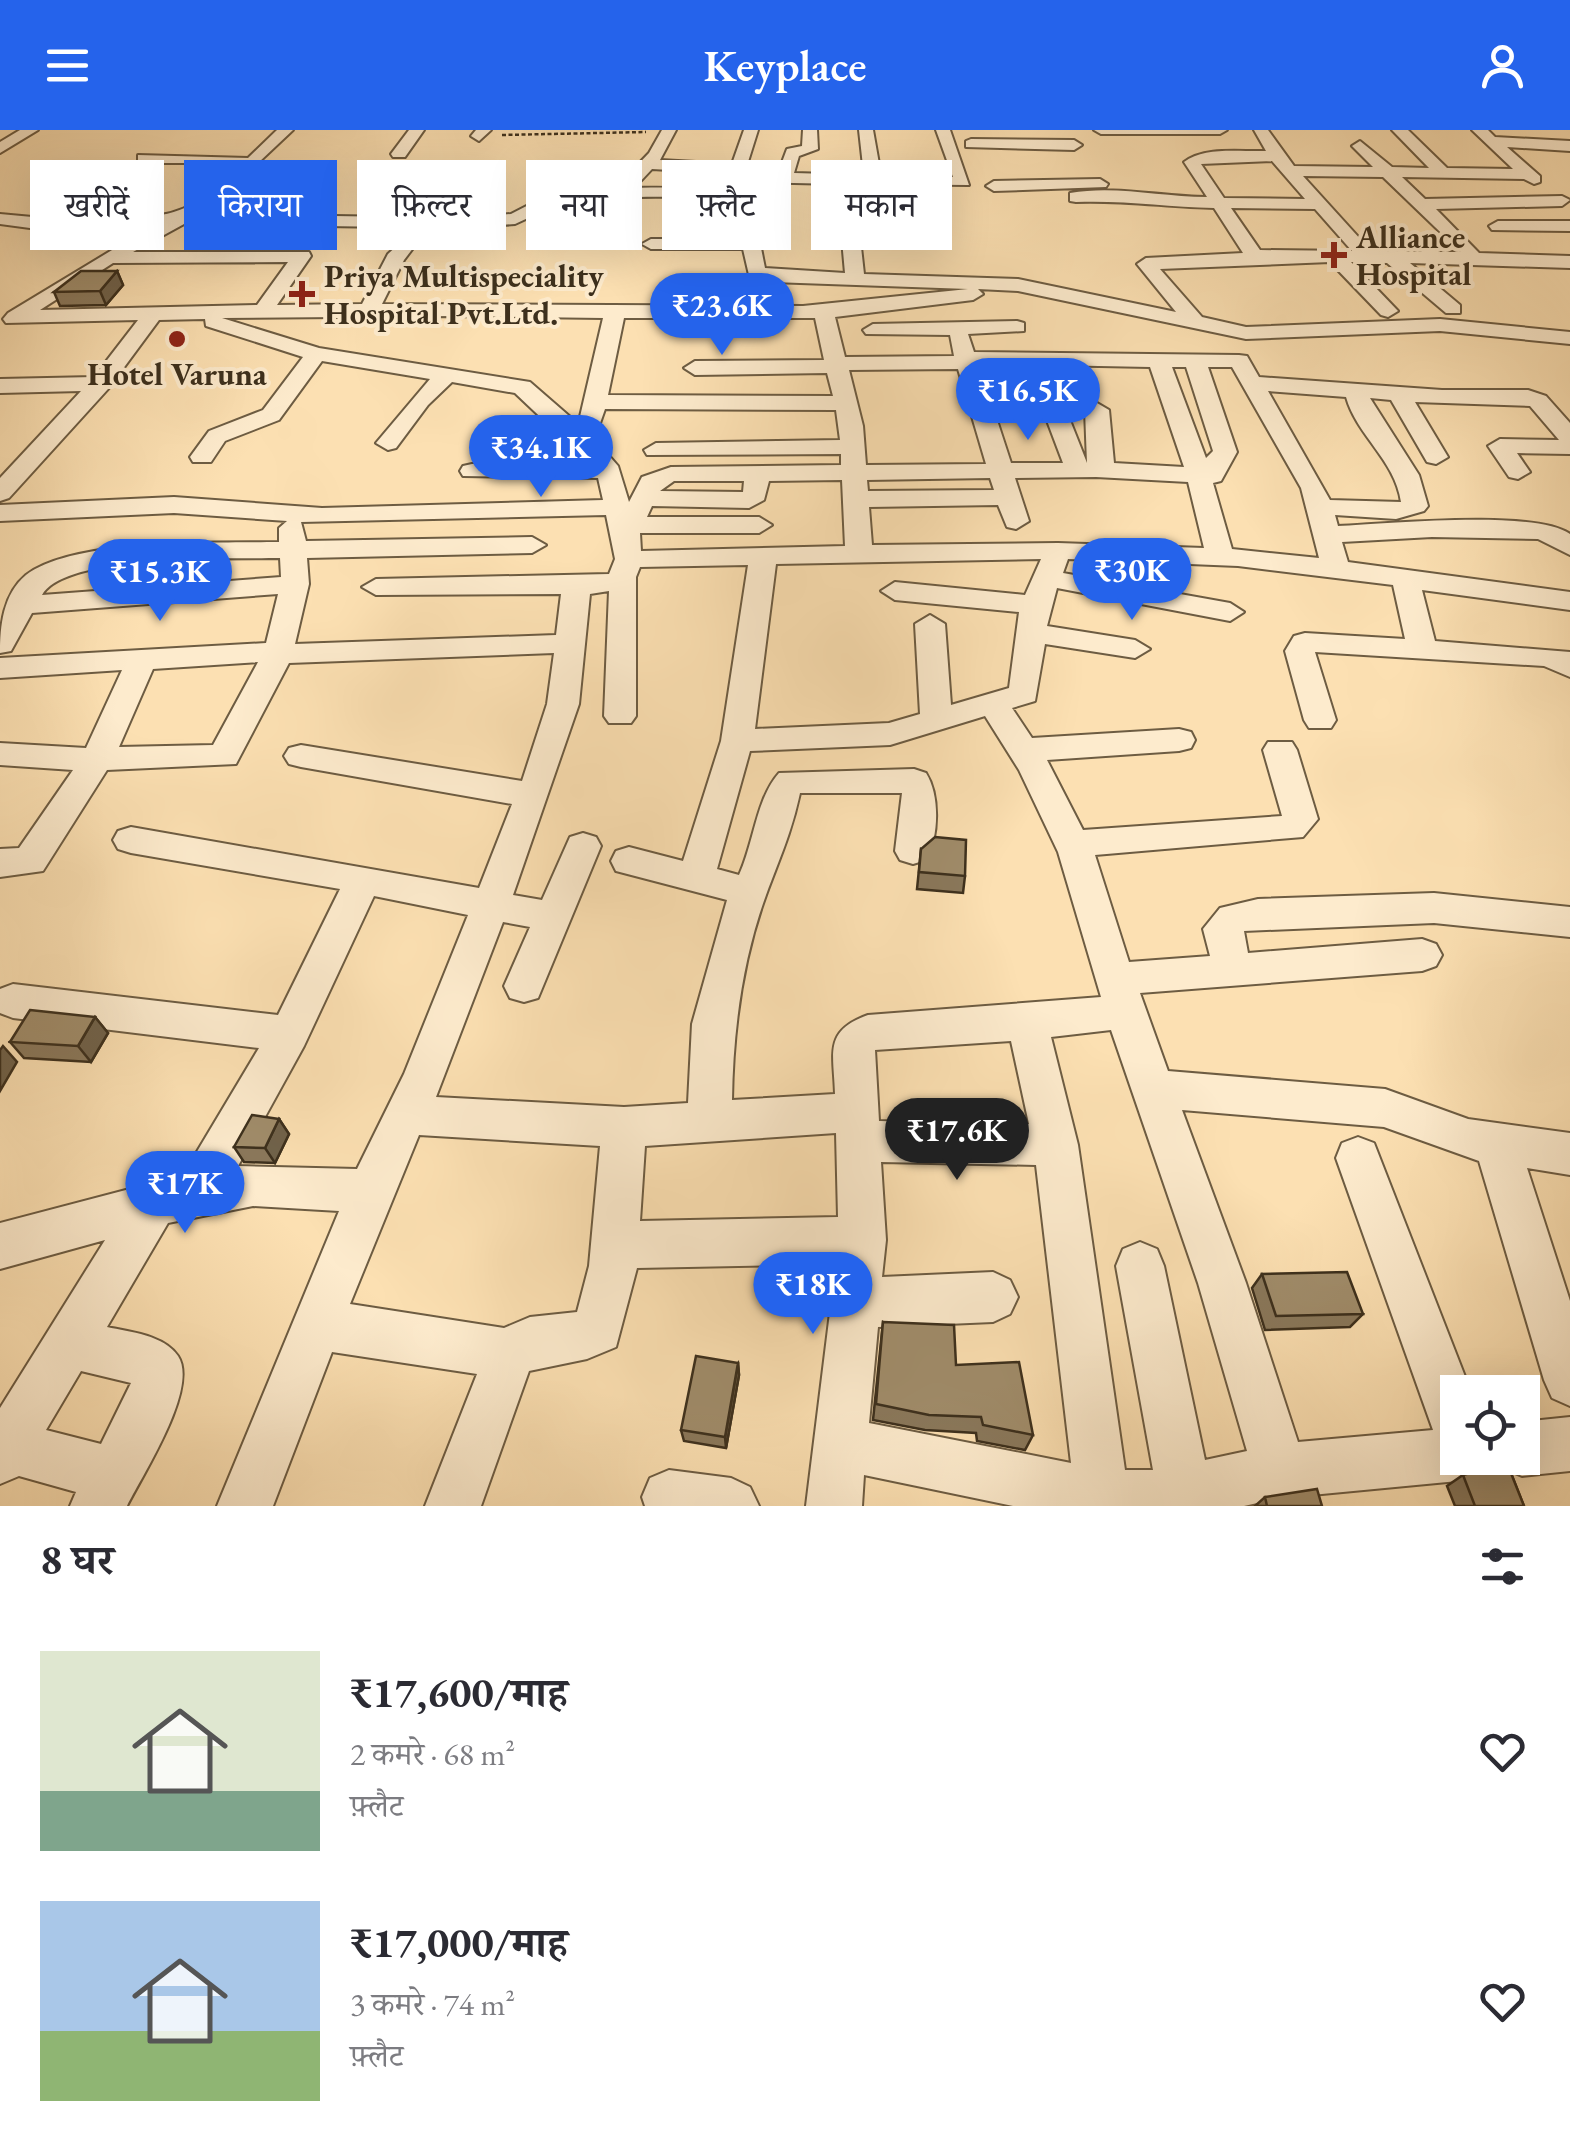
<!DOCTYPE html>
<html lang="hi">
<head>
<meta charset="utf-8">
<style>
  body { margin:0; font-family:"EB Garamond","Noto Serif Devanagari",serif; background:#f7f7f7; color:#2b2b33; height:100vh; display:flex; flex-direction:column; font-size:38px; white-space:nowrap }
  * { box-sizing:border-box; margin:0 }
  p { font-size:32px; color:#7c7c81 }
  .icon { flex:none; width:55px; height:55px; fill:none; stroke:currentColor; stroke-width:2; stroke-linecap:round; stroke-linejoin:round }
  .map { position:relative; height:1376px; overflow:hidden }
  .side { display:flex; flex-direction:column; background:#fff; flex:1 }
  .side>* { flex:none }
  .banner { position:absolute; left:30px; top:30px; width:1000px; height:90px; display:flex; gap:20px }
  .buttons { position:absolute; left:1440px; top:1245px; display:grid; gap:20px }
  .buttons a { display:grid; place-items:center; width:100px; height:100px; border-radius:0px; background:#fff; box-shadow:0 10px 40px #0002; font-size:50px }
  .price { position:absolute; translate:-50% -85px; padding:0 22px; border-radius:35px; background:#2563eb; color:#fff; font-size:32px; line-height:65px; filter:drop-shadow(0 2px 5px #0008) }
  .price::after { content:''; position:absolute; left:50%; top:60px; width:30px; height:22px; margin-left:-15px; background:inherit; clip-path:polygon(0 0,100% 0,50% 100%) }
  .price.selected { background:#222; color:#fff }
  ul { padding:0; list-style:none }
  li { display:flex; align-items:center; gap:30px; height:250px; padding:0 40px }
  li span { display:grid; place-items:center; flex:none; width:280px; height:200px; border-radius:0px; color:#555 }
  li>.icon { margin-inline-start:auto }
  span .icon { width:120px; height:120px; fill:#fffc; stroke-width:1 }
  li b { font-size:42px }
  h2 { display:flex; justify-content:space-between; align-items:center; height:120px; padding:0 40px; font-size:42px }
  .pill { padding:0 35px; border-radius:0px; background:#fff; box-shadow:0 10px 40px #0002; font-size:35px; line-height:90px }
  .pill.selected { background:#2563eb; color:#fff }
  header { display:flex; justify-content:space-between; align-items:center; height:130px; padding:0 40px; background:#2563eb; color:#fff; font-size:45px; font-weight:600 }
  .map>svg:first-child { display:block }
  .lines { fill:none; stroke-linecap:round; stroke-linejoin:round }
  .minor-casing { stroke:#6d5c42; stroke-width:4 }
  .path { stroke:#3d301d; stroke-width:2.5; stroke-dasharray:4 2.5; stroke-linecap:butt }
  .minor { fill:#fdebcd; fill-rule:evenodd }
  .wall { fill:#8a785b; stroke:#3d301d; stroke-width:2.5 }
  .shaded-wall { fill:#70624a; stroke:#3d301d; stroke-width:2.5 }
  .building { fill:#a08c6a; stroke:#3d301d; stroke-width:2.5 }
  .poi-dot { fill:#8f2418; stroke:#fdebcd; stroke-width:4 }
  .labels { text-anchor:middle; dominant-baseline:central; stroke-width:8; stroke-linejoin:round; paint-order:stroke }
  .far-poi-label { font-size:32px; font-weight:bold; fill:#3d301d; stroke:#fdebcd; text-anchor:start }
</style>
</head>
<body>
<header><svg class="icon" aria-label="menu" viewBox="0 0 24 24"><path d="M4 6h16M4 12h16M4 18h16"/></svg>Keyplace<svg class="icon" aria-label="person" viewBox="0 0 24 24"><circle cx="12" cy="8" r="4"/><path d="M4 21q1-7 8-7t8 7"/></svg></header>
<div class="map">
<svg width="1570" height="1376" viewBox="0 0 1570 1376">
  <rect width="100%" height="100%" fill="#fce0b2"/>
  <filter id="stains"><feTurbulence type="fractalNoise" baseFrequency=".002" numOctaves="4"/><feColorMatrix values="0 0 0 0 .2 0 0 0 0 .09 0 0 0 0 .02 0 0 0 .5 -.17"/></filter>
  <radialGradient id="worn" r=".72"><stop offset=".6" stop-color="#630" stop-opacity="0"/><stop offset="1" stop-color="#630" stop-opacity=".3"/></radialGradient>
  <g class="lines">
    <defs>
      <path id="minor" d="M 20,0 L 38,0 L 0,23 L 0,12 Z
        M 277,0 L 293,0 L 204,84 L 461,88 L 511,84 L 544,67 L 625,48 L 649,23 L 662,0 L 676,0 L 660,30 L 732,34 L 744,0 L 758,0 L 747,35 L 757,42 L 778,43 L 787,19 L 802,16 L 803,0 L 817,0 L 818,19 L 799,26 L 794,43 L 864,45 L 859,0 L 873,0 L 881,45 L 953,47 L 936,0 L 950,0 L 969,55 L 854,54 L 864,144 L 1018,149 L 1176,182 L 1137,134 L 1146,128 L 1243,123 L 1214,78 C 1167,77 1123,70 1076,72 L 1070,71 L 1070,63 C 1116,55 1161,67 1207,67 L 1184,32 C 1205,16 1240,22 1266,21 L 1254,0 L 1268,0 L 1294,36 L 1373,37 L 1352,16 L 1360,11 L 1392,37 L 1429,38 L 1392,0 L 1408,0 L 1447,38 L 1513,39 L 1472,0 L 1488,0 L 1495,7 L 1570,11 L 1570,21 L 1507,17 L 1540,46 L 1540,52 L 1534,54 L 1524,49 L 1402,47 L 1425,69 L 1562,66 L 1570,70 L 1562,76 L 1436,79 L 1479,123 L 1570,126 L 1570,138 L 1410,133 L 1460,175 L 1460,183 L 1446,183 L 1387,133 L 1351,132 L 1398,181 L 1388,187 L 1381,185 L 1330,132 L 1160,139 L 1202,187 L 1246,197 L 1440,189 L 1570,202 L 1570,214 L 1440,201 L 1246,209 L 1018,161 L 978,159 L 983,164 L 973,170 L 835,187 L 845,227 L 954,226 L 950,205 L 866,204 L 863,200 L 873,194 L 1017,191 L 1024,193 L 1024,201 L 968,204 L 974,222 L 1239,225 L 1247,226 L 1259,247 L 1442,260 L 1528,260 L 1546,266 L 1570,293 L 1570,324 L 1517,323 L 1530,342 L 1518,349 L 1509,347 L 1488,316 L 1500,309 L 1559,310 L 1530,276 L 1415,272 L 1448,327 L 1436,334 L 1427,332 L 1391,270 L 1370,268 L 1419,345 L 1428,376 L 1424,381 L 1396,389 L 1335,385 L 1338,396 C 1384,394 1536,379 1570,404 L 1570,425 L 1538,409 L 1432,407 L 1342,412 L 1348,432 L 1570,462 L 1570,480 L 1422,460 L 1435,511 L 1570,522 L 1570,547 L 1544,536 L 1315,522 L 1336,590 L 1331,598 L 1309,598 L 1304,590 L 1285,521 L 1294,506 L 1305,503 L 1405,509 L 1393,455 L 1238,436 L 1068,429 L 1063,443 L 1230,473 L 1244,482 L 1230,491 L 1057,458 L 1047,496 L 1135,510 L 1150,519 L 1135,528 L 1045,514 L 1035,571 L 1012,578 L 1032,608 L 1179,599 L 1191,602 L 1195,610 L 1191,618 L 1179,621 L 1047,630 L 1083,700 L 1282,686 L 1263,620 L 1268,612 L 1292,612 L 1297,620 L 1318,689 L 1303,707 L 1095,725 L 1129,832 L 1210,826 L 1203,799 L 1220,778 L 1258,769 L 1434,763 L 1570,777 L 1570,807 L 1434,793 L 1244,801 L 1248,823 L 1422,809 L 1436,814 L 1442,825 L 1436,836 L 1422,841 L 1140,863 L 1168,941 L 1385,959 L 1468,989 L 1570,1003 L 1570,1045 L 1527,1038 L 1570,1171 L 1570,1276 L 1552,1268 L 1544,1250 L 1479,1031 L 1384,997 L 1182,980 L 1246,1153 L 1298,1312 L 1433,1300 L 1336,1028 L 1342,1013 L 1358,1007 L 1374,1013 L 1471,1262 L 1458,1262 L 1458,1328 L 1483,1328 L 1477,1343 L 1458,1351 L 1280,1368 L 1244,1376 L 1013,1376 L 864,1345 L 862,1376 L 806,1376 L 836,1134 L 637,1138 L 616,1217 L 587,1229 L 529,1241 L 481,1376 L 425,1376 L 477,1244 L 332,1222 L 273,1376 L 217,1376 L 339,1081 L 253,1076 L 168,1093 L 107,1197 C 130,1202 164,1205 178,1226 C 199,1258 143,1344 127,1376 L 70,1376 L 76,1362 L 19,1346 L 0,1354 L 0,1278 L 105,1110 L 0,1139 L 0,1093 L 183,1045 L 259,918 L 13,888 L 0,883 L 0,859 L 13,854 L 278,885 L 340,759 L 131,723 L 118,719 L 113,710 L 118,701 L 131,697 L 479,758 L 512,674 L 301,637 L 289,634 L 284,626 L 289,618 L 301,615 L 522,651 L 547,574 L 554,523 L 289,533 L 236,634 L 107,640 L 43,741 L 0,747 L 0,719 L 19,718 L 73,640 L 0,635 L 0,613 L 86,618 L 122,540 L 0,548 L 0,528 L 266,513 L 278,464 L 32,483 L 11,521 L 0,523 C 0,496 3,464 26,445 C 74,408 218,413 279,412 L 279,398 L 287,391 L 174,383 L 0,391 L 0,375 L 174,367 L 322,378 L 603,370 L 598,348 L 463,346 L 460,341 L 463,336 L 472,334 L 590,334 L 515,263 L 452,252 L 428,275 L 396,318 L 388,320 L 376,313 L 430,249 L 322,231 L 279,290 L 225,311 L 211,332 L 193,332 L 190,327 L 209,301 L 263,280 L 303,227 L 206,196 L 205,189 L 159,190 L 108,259 L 9,368 L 0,371 L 0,348 L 81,261 L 0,263 L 0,249 L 94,247 L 138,190 L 6,193 L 3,189 L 8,183 L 127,111 L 0,94 L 0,84 L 97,93 L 141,103 L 161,93 L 161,85 C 197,79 216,58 242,33 L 144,33 L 138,31 L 138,25 L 248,28 ZM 1272,31 L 1305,69 L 1224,68 L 1201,34 ZM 652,39 L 738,44 L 753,52 L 837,54 L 845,143 L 765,138 C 761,120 759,99 749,84 C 727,52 660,58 627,58 L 637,55 ZM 1303,46 L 1383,47 L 1461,122 L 1372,122 ZM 586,68 C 633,71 726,50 741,109 L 651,109 L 642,114 L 651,119 L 743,119 L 749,145 L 772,152 L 968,159 L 803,176 L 382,174 L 404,130 L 423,105 L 414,100 L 388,124 L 362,174 L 277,175 L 311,126 L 309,122 L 133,122 L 184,94 L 461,98 L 515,94 L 556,75 ZM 1231,78 L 1315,79 L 1352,121 L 1260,120 ZM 288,132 L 257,175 L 40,180 L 113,133 ZM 454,186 L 603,188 L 579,291 L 583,296 L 599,296 L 605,279 L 836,280 L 840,310 L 656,313 L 644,320 L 647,325 L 841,324 L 841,335 L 671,337 L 642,347 L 629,372 L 618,336 L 591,305 L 530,252 L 319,218 L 222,188 ZM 624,188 L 815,188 L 824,230 L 695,231 L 684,238 L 695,245 L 827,243 L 833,266 L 608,265 ZM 979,235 L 1026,235 L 1063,333 L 1011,333 ZM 1048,235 L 1150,237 L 1184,337 L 1114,333 L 1109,280 L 1097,273 L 1085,280 L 1087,333 ZM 1172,237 L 1186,237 L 1213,321 L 1206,328 ZM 1208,237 L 1232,237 L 1301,358 L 1319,428 L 1232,419 L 1213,353 L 1221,351 L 1237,322 ZM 958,239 L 986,334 L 866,335 L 863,296 L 849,240 ZM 1268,261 L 1346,267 C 1357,306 1395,330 1401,372 L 1330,370 ZM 1096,347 L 1188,352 L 1204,418 L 1058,413 L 872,415 L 869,377 L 998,375 L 1007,397 L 1016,399 L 1029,391 L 1015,348 ZM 990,348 L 994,360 L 868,361 L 867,350 ZM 842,350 L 845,416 L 641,421 L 640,403 L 759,403 L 772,395 L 759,387 L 647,387 L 652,376 L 749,378 L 764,370 L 769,351 ZM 674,351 L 744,351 L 743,362 L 660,361 ZM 606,385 L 615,429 L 609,444 L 376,449 L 362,457 L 376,465 L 561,464 L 556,505 L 295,514 L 309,454 L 307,428 L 532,423 L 546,415 L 532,407 L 306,411 L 301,392 ZM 280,428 L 281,447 L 42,465 C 65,423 233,429 280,428 ZM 1041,429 L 1025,465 L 895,452 L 881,461 L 895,470 L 1019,482 L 1009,558 L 951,575 L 945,494 L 930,485 L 915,494 L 920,584 L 889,593 L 755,599 L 776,434 ZM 748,435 L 721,611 L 683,731 L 629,717 L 616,721 L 611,731 L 616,741 L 727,770 L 692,894 L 688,973 L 624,977 L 436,967 L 503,792 L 530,797 L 504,856 L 510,868 L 524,872 L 538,868 L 601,716 L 596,707 L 583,703 L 570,707 L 542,770 L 513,765 L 579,574 L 590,464 L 609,461 L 604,586 L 609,593 L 631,593 L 636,586 L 636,447 L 640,437 ZM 258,532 L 213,615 L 119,617 L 153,539 ZM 985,586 L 1019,640 L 1058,722 L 1101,867 L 868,885 C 823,901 834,923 835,964 L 732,970 C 733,901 742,831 766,765 C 780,727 791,704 800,663 L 902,663 L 895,721 L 900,730 L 913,734 L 926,730 C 939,707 940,665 926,643 L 914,639 L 779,643 C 756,669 754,713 739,745 L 717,739 L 750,621 L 890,615 ZM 374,766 L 468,785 L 404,944 L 357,1039 L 238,1036 L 304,916 ZM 1111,900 L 1198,1153 L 1247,1321 L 1205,1330 L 1164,1136 L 1157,1119 L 1140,1112 L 1123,1119 L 1116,1136 L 1153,1340 L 1125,1340 L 1078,1015 L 1051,907 ZM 1011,911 L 1029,994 L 879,991 L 875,920 ZM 836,1003 L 838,1087 L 640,1091 L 645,1016 ZM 419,1005 L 600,1016 L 589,1136 L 577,1182 L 530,1187 L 504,1198 L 350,1174 ZM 881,1032 L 1036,1035 L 1071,1333 L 869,1293 L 878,1197 L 993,1192 L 1010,1184 L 1018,1167 L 1010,1150 L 993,1142 L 882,1147 L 886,1110 ZM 81,1241 L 131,1253 L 101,1314 L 46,1300 Z
        M 409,0 L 424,0 L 405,27 L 393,27 L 391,24 Z
        M 476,0 L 491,0 L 479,11 L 471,6 Z
        M 1094,0 L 1227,0 L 1220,4 L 1101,4 Z
        M 971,9 L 1074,10 L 1082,15 L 1074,20 L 966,17 L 966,11 Z
        M 540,34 L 548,43 L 589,44 L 597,49 L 589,54 L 533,51 L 532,39 Z
        M 1100,49 L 1108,54 L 1106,57 L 994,61 L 986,56 L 994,51 Z
        M 1498,91 L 1570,91 L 1570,101 L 1492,100 L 1489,96 Z
        M 1570,1287 L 1570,1341 L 1522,1346 L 1503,1338 L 1499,1328 L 1522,1328 L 1522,1292 Z
        M 669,1340 L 731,1348 L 750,1357 L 759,1376 L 645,1376 L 642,1367 L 650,1348 Z"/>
    </defs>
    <use href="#minor" class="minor-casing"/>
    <path class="path" d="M 502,5 L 646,2"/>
    <use href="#minor" class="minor"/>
  </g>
  <path class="wall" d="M 117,141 L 123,155 L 106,175 L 60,176 L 54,162 Z
    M 921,719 L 965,746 L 963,763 L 917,759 Z
    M 95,887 L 108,903 L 91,932 L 24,928 L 10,912 Z
    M 279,989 L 289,1004 L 275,1033 L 244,1032 L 234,1017 Z
    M 1262,1144 L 1363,1184 L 1350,1197 L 1265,1200 L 1252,1158 Z
    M 883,1192 L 956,1235 L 1033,1305 L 1025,1320 L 977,1311 L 976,1303 L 925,1300 L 873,1290 Z
    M 738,1233 L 739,1245 L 726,1318 L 684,1311 L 681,1300 Z
    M 1501,1328 L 1505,1328 L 1524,1376 L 1455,1376 L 1447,1356 L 1463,1345 L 1486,1338 Z
    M 1265,1367 L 1322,1376 L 1255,1376 Z"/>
  <path class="shaded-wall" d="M 117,141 L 123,155 L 106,175 L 100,161 Z
    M 95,887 L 108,903 L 91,932 L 78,916 Z
    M 3,916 L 17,932 L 0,961 L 0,920 Z
    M 279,989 L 289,1004 L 275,1033 L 265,1018 Z
    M 738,1233 L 739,1245 L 726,1318 L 725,1307 Z"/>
  <path class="building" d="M 81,141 L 117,141 L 100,161 L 54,162 Z
    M 935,707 L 966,710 L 965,746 L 919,742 L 921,719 Z
    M 30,880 L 95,887 L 78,916 L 10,912 Z
    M 252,985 L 279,989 L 265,1018 L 234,1017 Z
    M 1347,1142 L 1363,1184 L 1276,1186 L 1262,1144 Z
    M 883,1192 L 954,1195 L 956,1235 L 1019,1232 L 1033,1305 L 983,1295 L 981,1287 L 929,1285 L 876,1274 Z
    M 696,1226 L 738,1233 L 725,1307 L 681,1300 Z
    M 1502,1328 L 1505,1328 L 1524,1376 L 1475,1376 L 1463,1345 L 1495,1336 Z
    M 1317,1359 L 1322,1376 L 1267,1376 L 1265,1367 Z"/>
  <g class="poi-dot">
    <path d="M1329 110h10v10h10v10h-10v10h-10v-10h-10v-10h10z"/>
    <path d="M297 149h10v10h10v10h-10v10h-10v-10h-10v-10h10z"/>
    <circle cx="177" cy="209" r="10"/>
  </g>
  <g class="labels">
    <g class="far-poi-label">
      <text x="1356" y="107">Alliance<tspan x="1356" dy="37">Hospital</tspan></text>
      <text x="324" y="146">Priya Multispeciality<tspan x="324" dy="37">Hospital Pvt.Ltd.</tspan></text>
      <text x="177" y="244" text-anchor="middle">Hotel Varuna</text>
    </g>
  </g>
  <rect width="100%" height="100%" filter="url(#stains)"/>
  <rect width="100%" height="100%" fill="url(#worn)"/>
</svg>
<div class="buttons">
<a><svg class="icon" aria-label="locate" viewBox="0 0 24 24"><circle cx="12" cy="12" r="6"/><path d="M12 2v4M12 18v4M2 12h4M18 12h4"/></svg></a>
</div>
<b class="price" style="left:722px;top:228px">₹23.6K</b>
<b class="price" style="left:1028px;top:313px">₹16.5K</b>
<b class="price" style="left:541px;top:370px">₹34.1K</b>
<b class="price" style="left:1132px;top:493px">₹30K</b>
<b class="price" style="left:160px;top:494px">₹15.3K</b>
<b class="price selected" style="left:957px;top:1053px">₹17.6K</b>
<b class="price" style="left:185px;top:1106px">₹17K</b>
<b class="price" style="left:813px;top:1207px">₹18K</b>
<div class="banner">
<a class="pill">खरीदें</a>
<a class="pill selected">किराया</a>
<a class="pill">फ़िल्टर</a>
<a class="pill">नया</a>
<a class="pill">फ़्लैट</a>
<a class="pill">मकान</a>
</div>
</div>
<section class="side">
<h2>8 घर<svg class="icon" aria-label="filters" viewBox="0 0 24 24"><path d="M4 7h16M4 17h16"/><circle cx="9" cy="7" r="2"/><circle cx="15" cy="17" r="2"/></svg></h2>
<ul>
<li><span style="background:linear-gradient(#dfe7d0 70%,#7fa58c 0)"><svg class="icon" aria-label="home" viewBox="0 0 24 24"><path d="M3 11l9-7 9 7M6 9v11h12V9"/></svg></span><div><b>₹17,600/माह</b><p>2 कमरे · 68 m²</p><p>फ़्लैट</p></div><svg class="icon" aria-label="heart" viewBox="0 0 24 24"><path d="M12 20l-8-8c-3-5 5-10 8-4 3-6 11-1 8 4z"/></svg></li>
<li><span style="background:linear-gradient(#a9c7e8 65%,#8fb573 0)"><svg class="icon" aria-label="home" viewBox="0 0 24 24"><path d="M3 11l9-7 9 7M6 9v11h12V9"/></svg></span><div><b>₹17,000/माह</b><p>3 कमरे · 74 m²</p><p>फ़्लैट</p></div><svg class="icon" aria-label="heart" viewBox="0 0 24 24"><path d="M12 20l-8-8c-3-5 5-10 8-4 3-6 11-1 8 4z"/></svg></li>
</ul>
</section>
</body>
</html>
